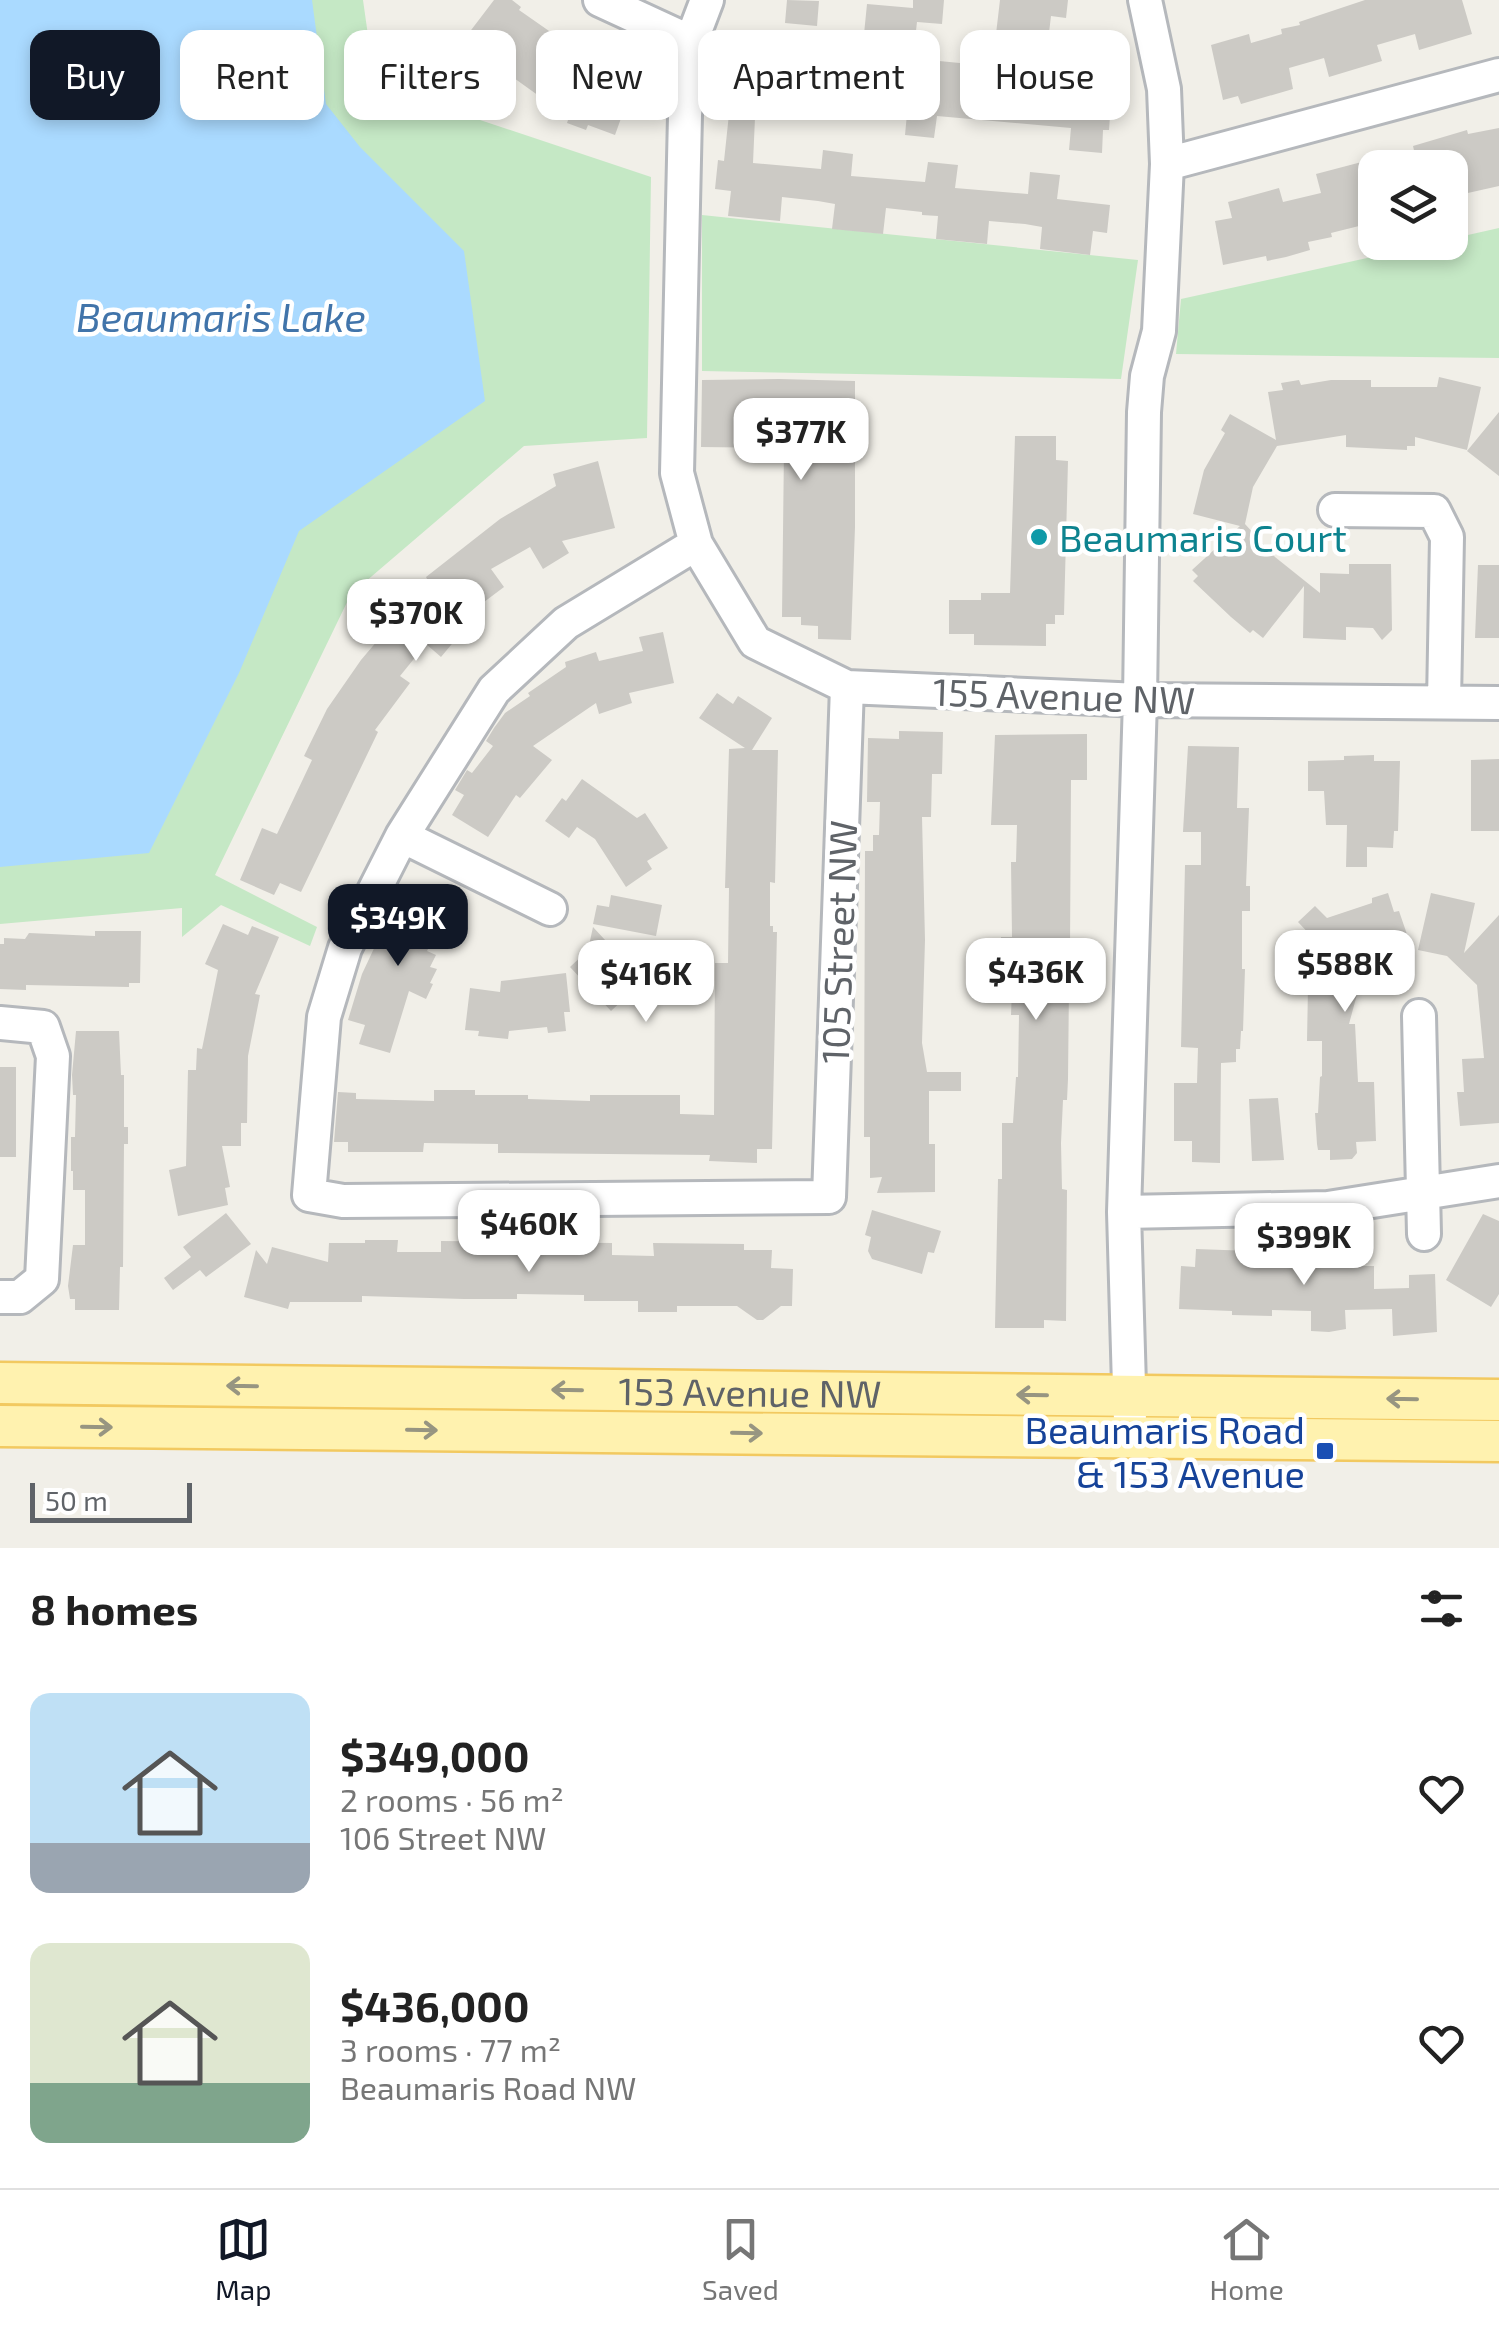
<!DOCTYPE html>
<html lang="en">
<head>
<meta charset="utf-8">
<style>
  body { margin:0; font-family:"Exo 2",sans-serif; background:#f6f6f6; color:#222; height:100vh; display:flex; flex-direction:column; font-size:38px; white-space:nowrap }
  * { box-sizing:border-box; margin:0 }
  p { font-size:32px; color:#767676 }
  .icon { flex:none; width:55px; height:55px; fill:none; stroke:currentColor; stroke-width:2; stroke-linecap:round; stroke-linejoin:round }
  .map { position:relative; height:1548px; overflow:hidden }
  .details { display:flex; flex-direction:column; background:#fff; flex:1 }
  .details>* { flex:none }
  .guide { position:absolute; left:30px; top:30px; width:1440px; height:90px; display:flex; gap:20px }
  .controls { position:absolute; left:1358px; top:150px; display:grid; gap:20px }
  .controls a { display:grid; place-items:center; width:110px; height:110px; border-radius:20px; background:#fff; box-shadow:0 5px 15px #0003; font-size:50px }
  .scale { position:absolute; left:30px; bottom:25px; width:162px; box-sizing:border-box; padding-left:10px; border:5px solid #5f6368; border-top:0; font-size:28px; line-height:35px; white-space:nowrap; color:#5f6368; -webkit-text-stroke:8px #fff; paint-order:stroke }
  .price { position:absolute; translate:-50% -85px; padding:0 22px; border-radius:20px; background:#fff; color:#222; font-size:32px; line-height:65px; filter:drop-shadow(0 2px 5px #0008) }
  .price::after { content:''; position:absolute; left:50%; top:60px; width:30px; height:22px; margin-left:-15px; background:inherit; clip-path:polygon(0 0,100% 0,50% 100%) }
  .price.current { background:#111827; color:#fff }
  ul { padding:0; list-style:none }
  li { display:flex; align-items:center; gap:30px; height:250px; padding:0 30px }
  li span { display:grid; place-items:center; flex:none; width:280px; height:200px; border-radius:20px; color:#555 }
  li>.icon { margin-inline-start:auto }
  span .icon { width:120px; height:120px; fill:#fffc; stroke-width:1 }
  li b { font-size:42px }
  h2 { display:flex; justify-content:space-between; align-items:center; height:120px; padding:0 30px; font-size:42px }
  .pill { padding:0 35px; border-radius:20px; background:#fff; box-shadow:0 5px 15px #0003; font-size:35px; line-height:90px }
  .pill.current { background:#111827; color:#fff }
  .tab-bar { display:flex; justify-content:space-around; align-items:center; height:140px; border-top:2px solid #e0e0e0; background:#fff; font-size:28px; color:#767676 }
  .tab-bar a { display:grid; justify-items:center; gap:5px }
  .tab-bar .current { color:#111827 }
  .map>svg:first-child { display:block }
  .green { fill:#c5e8c5 }
  .water { fill:#aadaff }
  .building { fill:#cccac5 }
  .lines { fill:none; stroke-linecap:round; stroke-linejoin:round }
  .minor-casing { stroke:#b5b8bc; stroke-width:38 }
  .major-casing { stroke:#f2c960; stroke-width:45 }
  .minor { stroke:#fff; stroke-width:32 }
  .major { stroke:#fff2af; stroke-width:40 }
  .oneway { stroke:#979581 }
  .culture-dot { fill:#0f9aa8; stroke:#fff; stroke-width:4 }
  .transit-dot { fill:#1a4fb4; stroke:#fff; stroke-width:4 }
  .labels { text-anchor:middle; dominant-baseline:central; stroke-width:9; stroke-linejoin:round; paint-order:stroke }
  .culture-label { font-size:38px; fill:#0d838f; stroke:#fff; text-anchor:start }
  .street-label { font-size:38px; fill:#5f6368; stroke:#fff }
  .transit-label { font-size:38px; fill:#164399; stroke:#fff; text-anchor:end }
  .water-label { font-size:40px; font-style:italic; fill:#4174aa; stroke:#fff }
</style>
</head>
<body>
<div class="map">
<svg width="1499" height="1548" viewBox="0 0 1499 1548">
  <rect width="100%" height="100%" fill="#f1efe8"/>
  <path class="green" d="M 0,0 L 363,0 L 375,85 L 651,177 L 647,438 L 524,446 L 351,594 L 215,875 L 317,927 L 310,946 L 221,905 L 182,937 L 182,908 L 0,924 Z
    M 702,215 L 1138,260 L 1121,379 L 702,371 Z
    M 1499,228 L 1499,358 L 1176,354 L 1181,299 L 1435,243 L 1450,242 L 1450,239 Z"/>
  <path class="water" d="M 0,0 L 312,0 L 326,104 L 360,147 L 464,251 L 485,401 L 299,531 L 239,673 L 149,853 L 0,867 Z"/>
  <path class="building" d="M 494,0 L 512,0 L 521,7 L 519,10 L 572,47 L 566,56 L 612,72 L 607,88 L 629,96 L 615,135 L 588,125 L 586,130 L 567,123 L 568,120 L 537,99 L 539,96 L 496,65 L 494,68 L 462,42 Z
    M 787,0 L 819,1 L 817,26 L 785,23 Z
    M 913,0 L 944,0 L 942,24 L 917,22 L 915,39 L 864,34 L 867,4 L 913,8 Z
    M 1000,0 L 1068,0 L 1066,18 L 1051,16 L 1048,41 L 996,34 Z
    M 1365,0 L 1462,0 L 1472,34 L 1419,50 L 1415,34 L 1377,45 L 1382,61 L 1329,77 L 1324,58 L 1289,68 L 1293,89 L 1241,104 L 1238,96 L 1223,100 L 1211,45 L 1249,34 L 1251,43 L 1282,34 L 1281,29 L 1300,25 L 1299,22 Z
    M 742,38 L 795,42 L 792,67 L 807,69 L 804,99 L 756,95 L 753,163 L 821,169 L 823,150 L 853,154 L 851,176 L 925,182 L 928,162 L 958,165 L 955,188 L 1028,194 L 1030,172 L 1060,175 L 1057,199 L 1110,205 L 1107,233 L 1093,231 L 1090,255 L 1040,249 L 1042,227 L 1025,224 L 989,221 L 987,244 L 936,239 L 938,216 L 922,215 L 922,212 L 886,208 L 883,234 L 832,229 L 835,204 L 818,201 L 782,197 L 780,221 L 728,216 L 731,191 L 715,189 L 718,160 L 724,161 L 729,114 L 723,113 L 726,90 L 721,89 L 724,60 L 740,61 Z
    M 929,60 L 980,65 L 978,90 L 993,91 L 1043,95 L 1045,72 L 1096,76 L 1094,100 L 1111,102 L 1109,130 L 1103,130 L 1102,153 L 1069,150 L 1071,128 L 937,116 L 934,138 L 905,135 L 910,82 L 927,84 Z
    M 1499,128 L 1499,186 L 1450,197 L 1450,168 L 1418,168 L 1413,146 L 1467,130 L 1468,134 Z
    M 1373,159 L 1375,222 L 1331,233 L 1332,237 L 1308,242 L 1310,250 L 1286,257 L 1267,261 L 1266,256 L 1223,265 L 1215,221 L 1232,218 L 1228,202 L 1279,188 L 1283,202 L 1321,193 L 1316,174 Z
    M 1439,377 L 1481,387 L 1467,450 L 1415,437 L 1415,446 L 1407,446 L 1407,450 L 1346,447 L 1346,435 L 1277,446 L 1253,487 L 1245,524 L 1275,557 L 1320,593 L 1320,573 L 1349,574 L 1349,564 L 1391,564 L 1392,630 L 1382,640 L 1373,628 L 1346,627 L 1346,640 L 1303,638 L 1304,586 L 1263,638 L 1253,630 L 1250,633 L 1231,617 L 1193,581 L 1198,576 L 1192,570 L 1240,526 L 1193,514 L 1204,470 L 1225,433 L 1221,430 L 1230,414 L 1276,440 L 1268,392 L 1283,390 L 1281,383 L 1299,380 L 1301,385 L 1331,380 L 1371,380 L 1371,387 L 1437,387 Z
    M 779,379 L 855,381 L 855,527 L 851,640 L 818,639 L 818,626 L 801,625 L 801,617 L 782,617 L 784,448 L 701,447 L 702,380 Z
    M 1499,412 L 1499,476 L 1467,451 Z
    M 1015,436 L 1056,436 L 1056,460 L 1068,461 L 1064,615 L 1055,615 L 1055,624 L 1046,624 L 1046,646 L 974,645 L 974,634 L 949,634 L 949,600 L 981,600 L 981,593 L 1010,593 Z
    M 598,461 L 615,528 L 562,541 L 569,553 L 543,569 L 530,547 L 491,569 L 504,587 L 452,626 L 461,633 L 441,657 L 426,644 L 400,676 L 410,683 L 375,730 L 378,732 L 301,892 L 280,883 L 274,895 L 240,880 L 262,828 L 277,834 L 312,760 L 304,756 L 327,709 L 361,660 L 428,581 L 426,577 L 500,519 L 556,486 L 553,474 Z
    M 1478,565 L 1499,565 L 1499,638 L 1475,638 Z
    M 663,632 L 674,683 L 629,693 L 632,703 L 599,714 L 596,703 L 533,746 L 552,760 L 520,798 L 516,795 L 488,837 L 452,815 L 464,795 L 455,790 L 467,770 L 472,773 L 493,746 L 486,741 L 494,728 L 505,713 L 530,696 L 528,693 L 566,667 L 565,662 L 596,652 L 599,661 L 643,651 L 639,637 Z
    M 717,693 L 733,704 L 738,696 L 772,718 L 752,750 L 778,750 L 775,883 L 770,882 L 770,926 L 773,926 L 773,932 L 777,932 L 772,1149 L 757,1149 L 757,1163 L 709,1161 L 710,1155 L 498,1153 L 498,1144 L 424,1143 L 423,1152 L 348,1152 L 348,1142 L 334,1142 L 338,1092 L 356,1093 L 356,1099 L 434,1101 L 434,1090 L 475,1090 L 475,1095 L 528,1095 L 528,1099 L 590,1101 L 590,1095 L 680,1095 L 680,1114 L 714,1115 L 715,963 L 728,963 L 729,888 L 725,888 L 729,749 L 745,748 L 699,718 Z
    M 899,731 L 943,732 L 942,774 L 932,774 L 931,817 L 922,817 L 925,940 L 922,1043 L 927,1072 L 961,1072 L 961,1091 L 929,1091 L 929,1144 L 935,1144 L 935,1192 L 877,1193 L 882,1177 L 870,1178 L 870,1137 L 864,1137 L 865,851 L 873,851 L 873,835 L 879,835 L 880,802 L 867,802 L 868,738 L 899,739 Z
    M 1087,734 L 1087,780 L 1071,780 L 1070,949 L 1055,948 L 1054,986 L 1069,986 L 1068,1079 L 1067,1100 L 1063,1100 L 1061,1143 L 1062,1189 L 1067,1190 L 1066,1321 L 1044,1320 L 1044,1328 L 995,1328 L 998,1179 L 1002,1179 L 1002,1123 L 1013,1123 L 1016,1077 L 1018,1077 L 1019,1015 L 1011,1015 L 1013,962 L 1001,961 L 1001,937 L 1012,937 L 1011,862 L 1016,862 L 1017,825 L 991,825 L 995,735 Z
    M 1188,746 L 1239,747 L 1237,808 L 1249,808 L 1246,886 L 1250,886 L 1250,911 L 1242,911 L 1242,969 L 1245,969 L 1243,1031 L 1241,1031 L 1240,1049 L 1236,1049 L 1236,1062 L 1221,1063 L 1220,1163 L 1192,1162 L 1192,1141 L 1174,1141 L 1174,1083 L 1197,1083 L 1198,1048 L 1181,1047 L 1185,865 L 1201,865 L 1201,832 L 1183,832 Z
    M 1374,755 L 1374,761 L 1400,761 L 1398,831 L 1394,831 L 1393,848 L 1367,847 L 1367,867 L 1346,867 L 1347,825 L 1326,825 L 1324,791 L 1308,791 L 1308,761 L 1344,760 L 1344,756 Z
    M 1499,759 L 1499,831 L 1471,831 L 1471,760 Z
    M 582,779 L 637,818 L 645,813 L 668,848 L 647,861 L 652,869 L 626,887 L 595,839 L 577,827 L 569,838 L 545,821 L 562,798 L 566,801 Z
    M 414,888 L 450,907 L 427,951 L 436,955 L 430,967 L 437,969 L 430,983 L 433,984 L 426,999 L 409,991 L 390,1053 L 359,1044 L 365,1025 L 348,1020 L 362,974 L 385,925 L 398,901 L 405,905 Z
    M 1388,893 L 1394,912 L 1399,911 L 1412,949 L 1365,965 L 1349,1024 L 1355,1024 L 1358,1082 L 1374,1082 L 1376,1141 L 1356,1142 L 1357,1153 L 1352,1159 L 1330,1160 L 1330,1150 L 1318,1150 L 1317,1144 L 1315,1113 L 1318,1113 L 1320,1077 L 1322,1076 L 1322,1041 L 1307,1041 L 1308,987 L 1301,986 L 1314,939 L 1298,922 L 1315,906 L 1327,918 L 1372,903 L 1372,898 Z
    M 1431,893 L 1475,903 L 1464,953 L 1499,915 L 1499,1123 L 1460,1126 L 1457,1092 L 1464,1092 L 1462,1059 L 1484,1058 L 1477,985 L 1447,956 L 1418,950 Z
    M 611,895 L 662,905 L 656,936 L 593,924 L 597,905 L 609,907 Z
    M 223,924 L 248,935 L 252,926 L 279,937 L 255,994 L 260,995 L 248,1056 L 247,1123 L 241,1123 L 241,1146 L 222,1146 L 230,1187 L 225,1188 L 228,1205 L 178,1216 L 169,1170 L 186,1166 L 188,1070 L 196,1070 L 197,1048 L 202,1049 L 218,970 L 205,964 Z
    M 593,927 L 643,981 L 611,1011 L 570,967 L 588,950 Z
    M 95,931 L 141,931 L 140,983 L 129,983 L 129,987 L 26,985 L 26,990 L 0,989 L 0,944 L 4,944 L 4,938 L 25,939 L 29,933 L 95,936 Z
    M 566,973 L 570,1012 L 564,1012 L 566,1031 L 548,1033 L 547,1027 L 509,1031 L 508,1039 L 478,1036 L 479,1031 L 465,1030 L 470,988 L 500,992 L 501,981 Z
    M 76,1031 L 119,1031 L 121,1075 L 124,1075 L 124,1127 L 128,1127 L 128,1144 L 124,1144 L 123,1267 L 120,1267 L 119,1310 L 75,1310 L 75,1299 L 70,1299 L 68,1286 L 73,1245 L 85,1245 L 85,1190 L 73,1190 L 73,1171 L 71,1171 L 71,1137 L 75,1137 L 76,1095 L 73,1095 L 72,1075 Z
    M 0,1067 L 16,1067 L 16,1157 L 0,1157 Z
    M 1278,1098 L 1284,1160 L 1252,1161 L 1249,1099 Z
    M 872,1210 L 941,1231 L 934,1253 L 928,1252 L 922,1274 L 872,1259 L 868,1251 L 871,1237 L 865,1235 Z
    M 226,1213 L 251,1244 L 206,1277 L 200,1270 L 173,1290 L 164,1278 L 191,1257 L 183,1247 Z
    M 1483,1214 L 1499,1221 L 1499,1294 L 1491,1307 L 1446,1280 Z
    M 365,1240 L 398,1240 L 397,1252 L 441,1252 L 441,1241 L 612,1243 L 612,1255 L 654,1256 L 653,1243 L 744,1244 L 744,1250 L 772,1250 L 771,1268 L 793,1269 L 792,1306 L 781,1306 L 763,1320 L 757,1320 L 737,1306 L 677,1306 L 677,1312 L 638,1312 L 638,1301 L 584,1301 L 584,1295 L 517,1294 L 517,1299 L 464,1299 L 362,1296 L 362,1302 L 290,1302 L 288,1309 L 244,1297 L 256,1250 L 267,1264 L 272,1247 L 328,1262 L 329,1243 L 365,1243 Z
    M 1196,1249 L 1282,1252 L 1282,1250 L 1360,1250 L 1360,1266 L 1374,1266 L 1374,1289 L 1409,1288 L 1409,1275 L 1435,1274 L 1437,1332 L 1393,1336 L 1392,1309 L 1345,1310 L 1346,1329 L 1329,1332 L 1311,1331 L 1311,1311 L 1272,1310 L 1272,1316 L 1232,1315 L 1232,1311 L 1179,1309 L 1181,1266 L 1195,1267 Z"/>
  <g class="lines">
    <defs>
      <path id="minor" d="M 600,0 L 691,42
        M 707,0 L 691,42 L 685,115 L 677,473 L 696,544 L 755,642 L 847,687 L 1140,700 L 1499,703
        M 1167,164 L 1499,75
        M 1335,510 L 1434,511 L 1447,537 L 1444,702
        M 696,544 L 566,623 L 494,690 L 402,836 L 345,948 L 324,1017 L 309,1195 L 343,1201 L 829,1197 L 847,687
        M 402,836 L 550,909
        M 1419,1016 L 1424,1234
        M 0,1023 L 43,1027 L 53,1056 L 42,1279 L 20,1297 L 0,1297
        M 1124,1212 L 1328,1208 L 1499,1181
        M 1130,1421 L 1124,1212 L 1140,700 L 1144,412 L 1147,376 L 1159,331 L 1167,164 L 1164,89 L 1145,0"/>
      <g id="major">
        <path id="s1" d="M 0,1383 L 1499,1400"/>
        <path d="M 0,1426 L 1499,1441"/>
      </g>
    </defs>
    <use href="#minor" class="minor-casing"/>
    <use href="#major" class="major-casing"/>
    <use href="#minor" class="minor"/>
    <use href="#major" class="major"/>
  </g>
  <defs><path id="oneway-shaft" d="M-6 0H5M1.5-3L5.5 0L1.5 3" fill="none" stroke-width="1.6" stroke-linecap="round" stroke-linejoin="round" transform="scale(2.5)"/></defs>
  <g class="oneway">
    <use href="#oneway-shaft" transform="translate(242 1386) rotate(-179)"/>
    <use href="#oneway-shaft" transform="translate(567 1390) rotate(-179)"/>
    <use href="#oneway-shaft" transform="translate(1032 1395) rotate(-179)"/>
    <use href="#oneway-shaft" transform="translate(1402 1399) rotate(-179)"/>
    <use href="#oneway-shaft" transform="translate(97 1427) rotate(1)"/>
    <use href="#oneway-shaft" transform="translate(422 1430) rotate(1)"/>
    <use href="#oneway-shaft" transform="translate(747 1433) rotate(1)"/>
  </g>
  <circle class="culture-dot" cx="1039" cy="537" r="10"/>
  <rect class="transit-dot" x="1315" y="1441" width="20" height="20" rx="5"/>
  <g class="labels">
    <g class="culture-label">
      <text x="1059" y="537">Beaumaris Court</text>
    </g>
    <g class="street-label">
      <text transform="translate(1064 695) rotate(2)">155 Avenue NW</text>
      <text transform="translate(838 942) rotate(-88)">105 Street NW</text>
      <text stroke="none"><textPath href="#s1" startOffset="750">153 Avenue NW</textPath></text>
    </g>
    <g class="transit-label">
      <text x="1305" y="1429">Beaumaris Road<tspan x="1305" dy="44">&amp; 153 Avenue</tspan></text>
    </g>
    <g class="water-label">
      <text x="221" y="316">Beaumaris Lake</text>
    </g>
  </g>
</svg>
<div class="controls">
<a><svg class="icon" aria-label="layers" viewBox="0 0 24 24"><path d="M12 4l9 5-9 5-9-5zM3 14l9 5 9-5"/></svg></a>
</div>
<div class="scale">50 m</div>
<b class="price" style="left:801px;top:483px">$377K</b>
<b class="price" style="left:416px;top:664px">$370K</b>
<b class="price current" style="left:398px;top:969px">$349K</b>
<b class="price" style="left:1345px;top:1015px">$588K</b>
<b class="price" style="left:1036px;top:1023px">$436K</b>
<b class="price" style="left:646px;top:1025px">$416K</b>
<b class="price" style="left:529px;top:1275px">$460K</b>
<b class="price" style="left:1304px;top:1288px">$399K</b>
<div class="guide">
<a class="pill current">Buy</a>
<a class="pill">Rent</a>
<a class="pill">Filters</a>
<a class="pill">New</a>
<a class="pill">Apartment</a>
<a class="pill">House</a>
</div>
</div>
<section class="details">
<h2>8 homes<svg class="icon" aria-label="filters" viewBox="0 0 24 24"><path d="M4 7h16M4 17h16"/><circle cx="9" cy="7" r="2"/><circle cx="15" cy="17" r="2"/></svg></h2>
<ul>
<li><span style="background:linear-gradient(#bfe0f5 75%,#9aa5b1 0)"><svg class="icon" aria-label="home" viewBox="0 0 24 24"><path d="M3 11l9-7 9 7M6 9v11h12V9"/></svg></span><div><b>$349,000</b><p>2 rooms · 56 m²</p><p>106 Street NW</p></div><svg class="icon" aria-label="heart" viewBox="0 0 24 24"><path d="M12 20l-8-8c-3-5 5-10 8-4 3-6 11-1 8 4z"/></svg></li>
<li><span style="background:linear-gradient(#dfe7d0 70%,#7fa58c 0)"><svg class="icon" aria-label="home" viewBox="0 0 24 24"><path d="M3 11l9-7 9 7M6 9v11h12V9"/></svg></span><div><b>$436,000</b><p>3 rooms · 77 m²</p><p>Beaumaris Road NW</p></div><svg class="icon" aria-label="heart" viewBox="0 0 24 24"><path d="M12 20l-8-8c-3-5 5-10 8-4 3-6 11-1 8 4z"/></svg></li>
</ul>
</section>
<nav class="tab-bar">
<a class="current"><svg class="icon" aria-label="map" viewBox="0 0 24 24"><path d="M3 6l6-2 6 2 6-2v14l-6 2-6-2-6 2zM9 4v14M15 6v14"/></svg>Map</a>
<a><svg class="icon" aria-label="saved" viewBox="0 0 24 24"><path d="M7 4h10v16l-5-4-5 4z"/></svg>Saved</a>
<a><svg class="icon" aria-label="home" viewBox="0 0 24 24"><path d="M3 11l9-7 9 7M6 9v11h12V9"/></svg>Home</a>
</nav>
</body>
</html>
